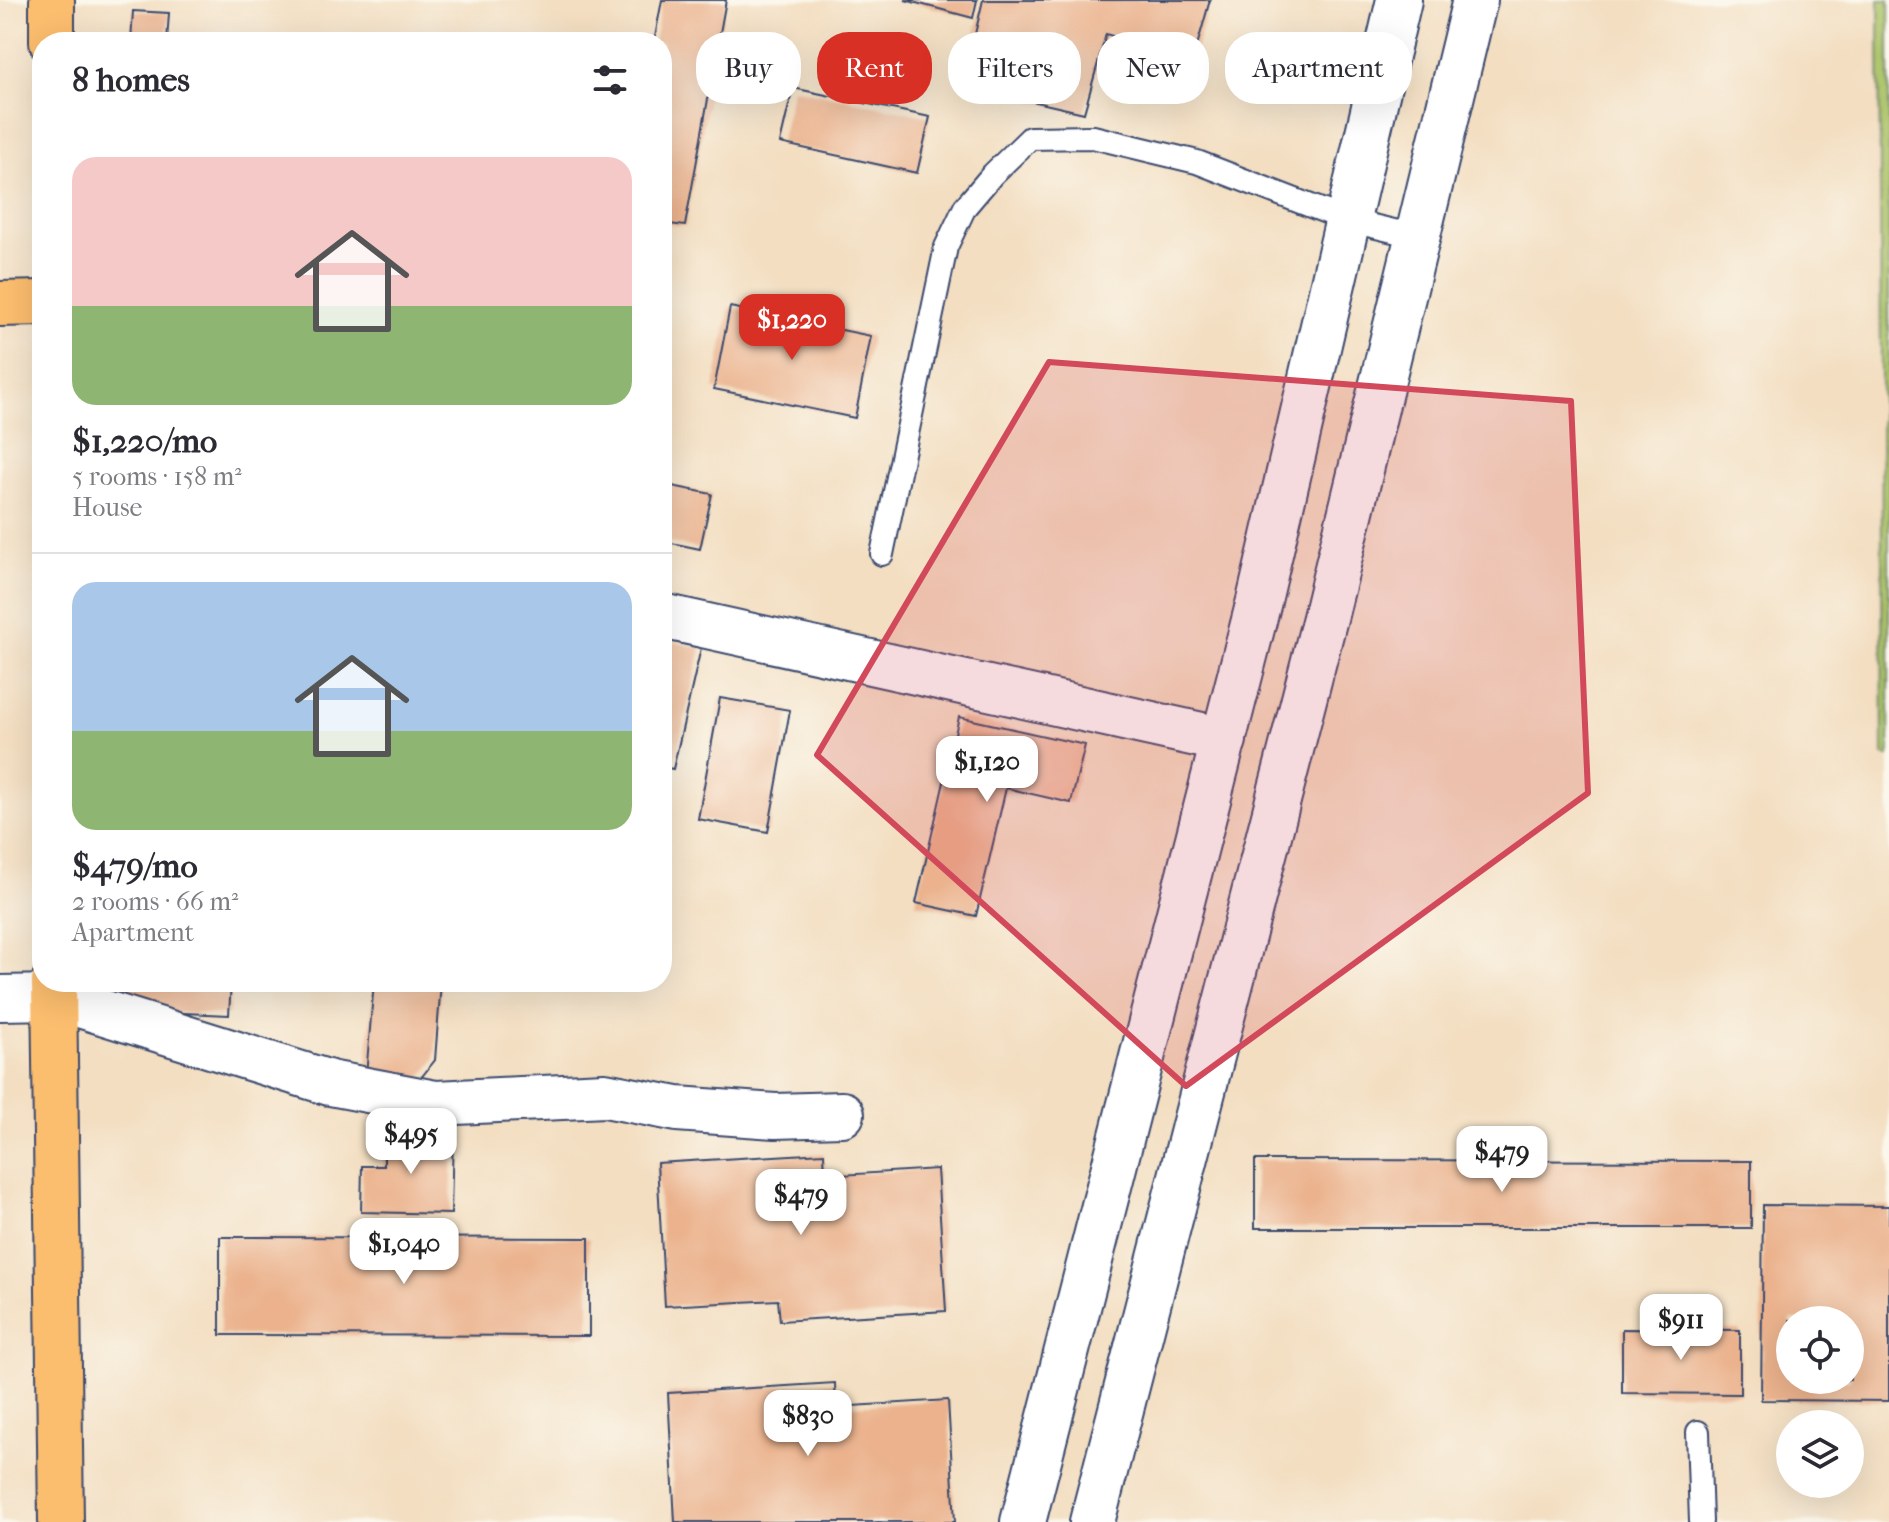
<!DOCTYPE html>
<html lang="en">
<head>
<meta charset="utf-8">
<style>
  body { margin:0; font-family:"IM FELL French Canon",serif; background:#f7f7f7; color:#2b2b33; height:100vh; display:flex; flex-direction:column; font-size:30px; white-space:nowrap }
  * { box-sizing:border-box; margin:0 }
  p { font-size:26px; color:#7c7c81 }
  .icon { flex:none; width:44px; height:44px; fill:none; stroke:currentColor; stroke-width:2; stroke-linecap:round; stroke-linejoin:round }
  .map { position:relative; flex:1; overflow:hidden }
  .side { position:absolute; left:32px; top:32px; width:640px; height:960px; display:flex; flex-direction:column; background:#fff; border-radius:32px; box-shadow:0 8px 32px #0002 }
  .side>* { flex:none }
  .banner { position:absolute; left:696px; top:32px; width:760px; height:72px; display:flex; gap:16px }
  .fabs { position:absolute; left:1776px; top:1306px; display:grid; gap:16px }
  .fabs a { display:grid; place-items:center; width:88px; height:88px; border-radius:50%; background:#fff; box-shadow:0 8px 32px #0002; font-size:40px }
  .price { position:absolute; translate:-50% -68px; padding:0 18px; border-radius:16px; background:#fff; color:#222; font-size:26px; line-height:52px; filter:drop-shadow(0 2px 4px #0008) }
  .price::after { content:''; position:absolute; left:50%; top:48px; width:24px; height:18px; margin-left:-12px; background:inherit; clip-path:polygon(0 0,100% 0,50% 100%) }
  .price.on { background:#d93025; color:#fff }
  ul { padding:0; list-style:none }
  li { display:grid; align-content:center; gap:16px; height:424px; padding:0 40px }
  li+li { border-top:2px solid #e1e1e2 }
  li span { display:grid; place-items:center; height:248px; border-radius:24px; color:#555 }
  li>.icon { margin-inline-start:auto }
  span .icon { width:144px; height:144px; fill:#fffc; stroke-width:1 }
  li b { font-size:34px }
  h2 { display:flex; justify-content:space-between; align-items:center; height:96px; padding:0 40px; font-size:34px }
  .chip { padding:0 28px; border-radius:32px; background:#fff; box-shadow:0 8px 32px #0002; font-size:28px; line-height:72px }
  .chip.on { background:#d93025; color:#fff }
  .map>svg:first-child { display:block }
  .green { fill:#abc267; stroke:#637862; stroke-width:2 }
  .building { fill:#ebb28d; fill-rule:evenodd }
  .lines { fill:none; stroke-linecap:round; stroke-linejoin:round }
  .service-casing { stroke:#3b496d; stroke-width:26 }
  .minor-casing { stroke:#3b496d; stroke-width:48 }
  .tertiary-casing { stroke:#3b496d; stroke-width:48 }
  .primary-casing { stroke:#3b496d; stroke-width:48 }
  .service { stroke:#fff; stroke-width:22 }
  .minor { stroke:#fff; stroke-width:44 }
  .tertiary { stroke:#fff; stroke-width:44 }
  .primary { stroke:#fbbd6e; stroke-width:44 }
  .marked { fill:#d1495b; fill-opacity:0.2; stroke:#d1495b; stroke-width:6; stroke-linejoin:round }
</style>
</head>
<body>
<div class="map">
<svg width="1889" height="1522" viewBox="0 0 1889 1522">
  <rect width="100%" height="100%" fill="#fbf7ec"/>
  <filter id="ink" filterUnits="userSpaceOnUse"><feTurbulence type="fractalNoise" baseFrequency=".0125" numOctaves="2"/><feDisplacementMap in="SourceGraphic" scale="16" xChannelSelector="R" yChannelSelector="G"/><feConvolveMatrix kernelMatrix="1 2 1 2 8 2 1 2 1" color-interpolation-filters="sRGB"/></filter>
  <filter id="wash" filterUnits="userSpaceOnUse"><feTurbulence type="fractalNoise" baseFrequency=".006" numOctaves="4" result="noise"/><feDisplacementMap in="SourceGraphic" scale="32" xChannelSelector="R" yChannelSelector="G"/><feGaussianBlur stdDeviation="1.8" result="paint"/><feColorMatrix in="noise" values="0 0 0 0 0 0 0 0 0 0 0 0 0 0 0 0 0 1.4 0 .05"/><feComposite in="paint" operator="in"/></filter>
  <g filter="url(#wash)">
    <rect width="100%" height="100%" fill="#f3dec1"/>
    <path class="green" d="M 1879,0 L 1889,0 L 1889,756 L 1883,755 Z"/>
    <g id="blocks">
      <path class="building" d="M 662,0 L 726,0 L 685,226 L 662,223 L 662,42 L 654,42 Z
        M 905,0 L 977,0 L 973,18 Z
        M 983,0 L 1210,0 L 1193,60 L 1106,34 L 1084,113 L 963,85 Z
        M 133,11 L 169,13 L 167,42 L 131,42 Z
        M 793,88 L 930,117 L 917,173 L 780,143 Z
        M 730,307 L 871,336 L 855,418 L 714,389 Z
        M 662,484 L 712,494 L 700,549 L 662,541 Z
        M 662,639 L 701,648 L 673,769 L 662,767 Z
        M 720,698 L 790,710 L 768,832 L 698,819 Z
        M 959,717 L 1085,745 L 1071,803 L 1006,788 L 976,916 L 916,903 Z
        M 662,785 L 668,787 L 664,811 L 662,811 Z
        M 117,982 L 231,982 L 229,1015 L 116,1010 Z
        M 374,982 L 441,982 L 435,1060 L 420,1079 L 366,1075 Z
        M 384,1133 L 453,1135 L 451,1214 L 361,1212 L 362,1166 L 384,1166 Z
        M 824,1153 L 825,1176 L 937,1169 L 946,1311 L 780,1321 L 778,1300 L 665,1306 L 657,1163 Z
        M 1255,1160 L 1751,1161 L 1751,1228 L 1255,1228 Z
        M 1763,1205 L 1889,1206 L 1889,1401 L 1761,1400 ZM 1790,1320 L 1850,1320 L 1850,1380 L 1790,1380 Z
        M 220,1237 L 589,1238 L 589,1336 L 220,1335 Z
        M 1622,1329 L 1740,1330 L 1740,1394 L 1622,1393 Z
        M 835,1383 L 836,1407 L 948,1400 L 955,1522 L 675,1522 L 668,1393 Z"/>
    </g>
  </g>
  <g filter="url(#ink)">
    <use href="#blocks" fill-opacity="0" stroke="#3b496d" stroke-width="2"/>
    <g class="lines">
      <defs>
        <path id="service" d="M 882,554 L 946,247 L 965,207 L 993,174 L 1030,138 L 1093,137 L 1197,162 L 1347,220 L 1419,237
          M 1698,1432 L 1701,1522"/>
        <path id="minor" d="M 662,616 L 1224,740
          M 0,998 L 54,997 L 330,1083 L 436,1103 L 605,1095 L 677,1109 L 775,1116 L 842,1114"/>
        <path id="tertiary" d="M 1023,1522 L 1259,601 L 1399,0
          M 1092,1522 L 1326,614 L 1475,0"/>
        <path id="primary" d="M 52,42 L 52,0
          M 0,304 L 42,303
          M 54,982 L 61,1522"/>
      </defs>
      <use href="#service" class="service-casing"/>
      <use href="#minor" class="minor-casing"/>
      <use href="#tertiary" class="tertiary-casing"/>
      <use href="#primary" class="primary-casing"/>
      <use href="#service" class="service"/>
      <use href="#minor" class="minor"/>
      <use href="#tertiary" class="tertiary"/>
      <use href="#primary" class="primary"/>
    </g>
  </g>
  <path class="marked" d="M 1049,362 L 1571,401 L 1588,793 L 1186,1086 L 817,755 Z"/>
</svg>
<div class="fabs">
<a><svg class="icon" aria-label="locate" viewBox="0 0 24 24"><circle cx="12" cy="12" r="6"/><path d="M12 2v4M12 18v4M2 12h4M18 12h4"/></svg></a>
<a><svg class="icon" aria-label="layers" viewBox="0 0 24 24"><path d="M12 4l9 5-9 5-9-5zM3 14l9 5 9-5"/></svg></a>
</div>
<b class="price on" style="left:792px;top:362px">$1,220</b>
<b class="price" style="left:987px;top:804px">$1,120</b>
<b class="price" style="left:411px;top:1176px">$495</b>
<b class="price" style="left:1502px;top:1194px">$479</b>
<b class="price" style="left:801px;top:1237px">$479</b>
<b class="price" style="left:404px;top:1286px">$1,040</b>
<b class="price" style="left:1681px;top:1362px">$911</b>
<b class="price" style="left:808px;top:1458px">$830</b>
<div class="banner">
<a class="chip">Buy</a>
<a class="chip on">Rent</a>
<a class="chip">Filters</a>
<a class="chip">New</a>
<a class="chip">Apartment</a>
</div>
<section class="side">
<h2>8 homes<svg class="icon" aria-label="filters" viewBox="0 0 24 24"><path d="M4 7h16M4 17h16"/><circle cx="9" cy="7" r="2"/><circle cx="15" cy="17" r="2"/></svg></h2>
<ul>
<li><span style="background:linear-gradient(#f6c9c9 60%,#8fb573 0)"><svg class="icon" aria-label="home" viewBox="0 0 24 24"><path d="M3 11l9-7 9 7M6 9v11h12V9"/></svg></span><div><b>$1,220/mo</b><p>5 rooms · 158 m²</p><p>House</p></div></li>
<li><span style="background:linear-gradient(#a9c7e8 60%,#8fb573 0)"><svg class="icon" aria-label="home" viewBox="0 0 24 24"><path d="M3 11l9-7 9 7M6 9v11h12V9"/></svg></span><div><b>$479/mo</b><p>2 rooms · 66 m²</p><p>Apartment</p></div></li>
</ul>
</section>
</div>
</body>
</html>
